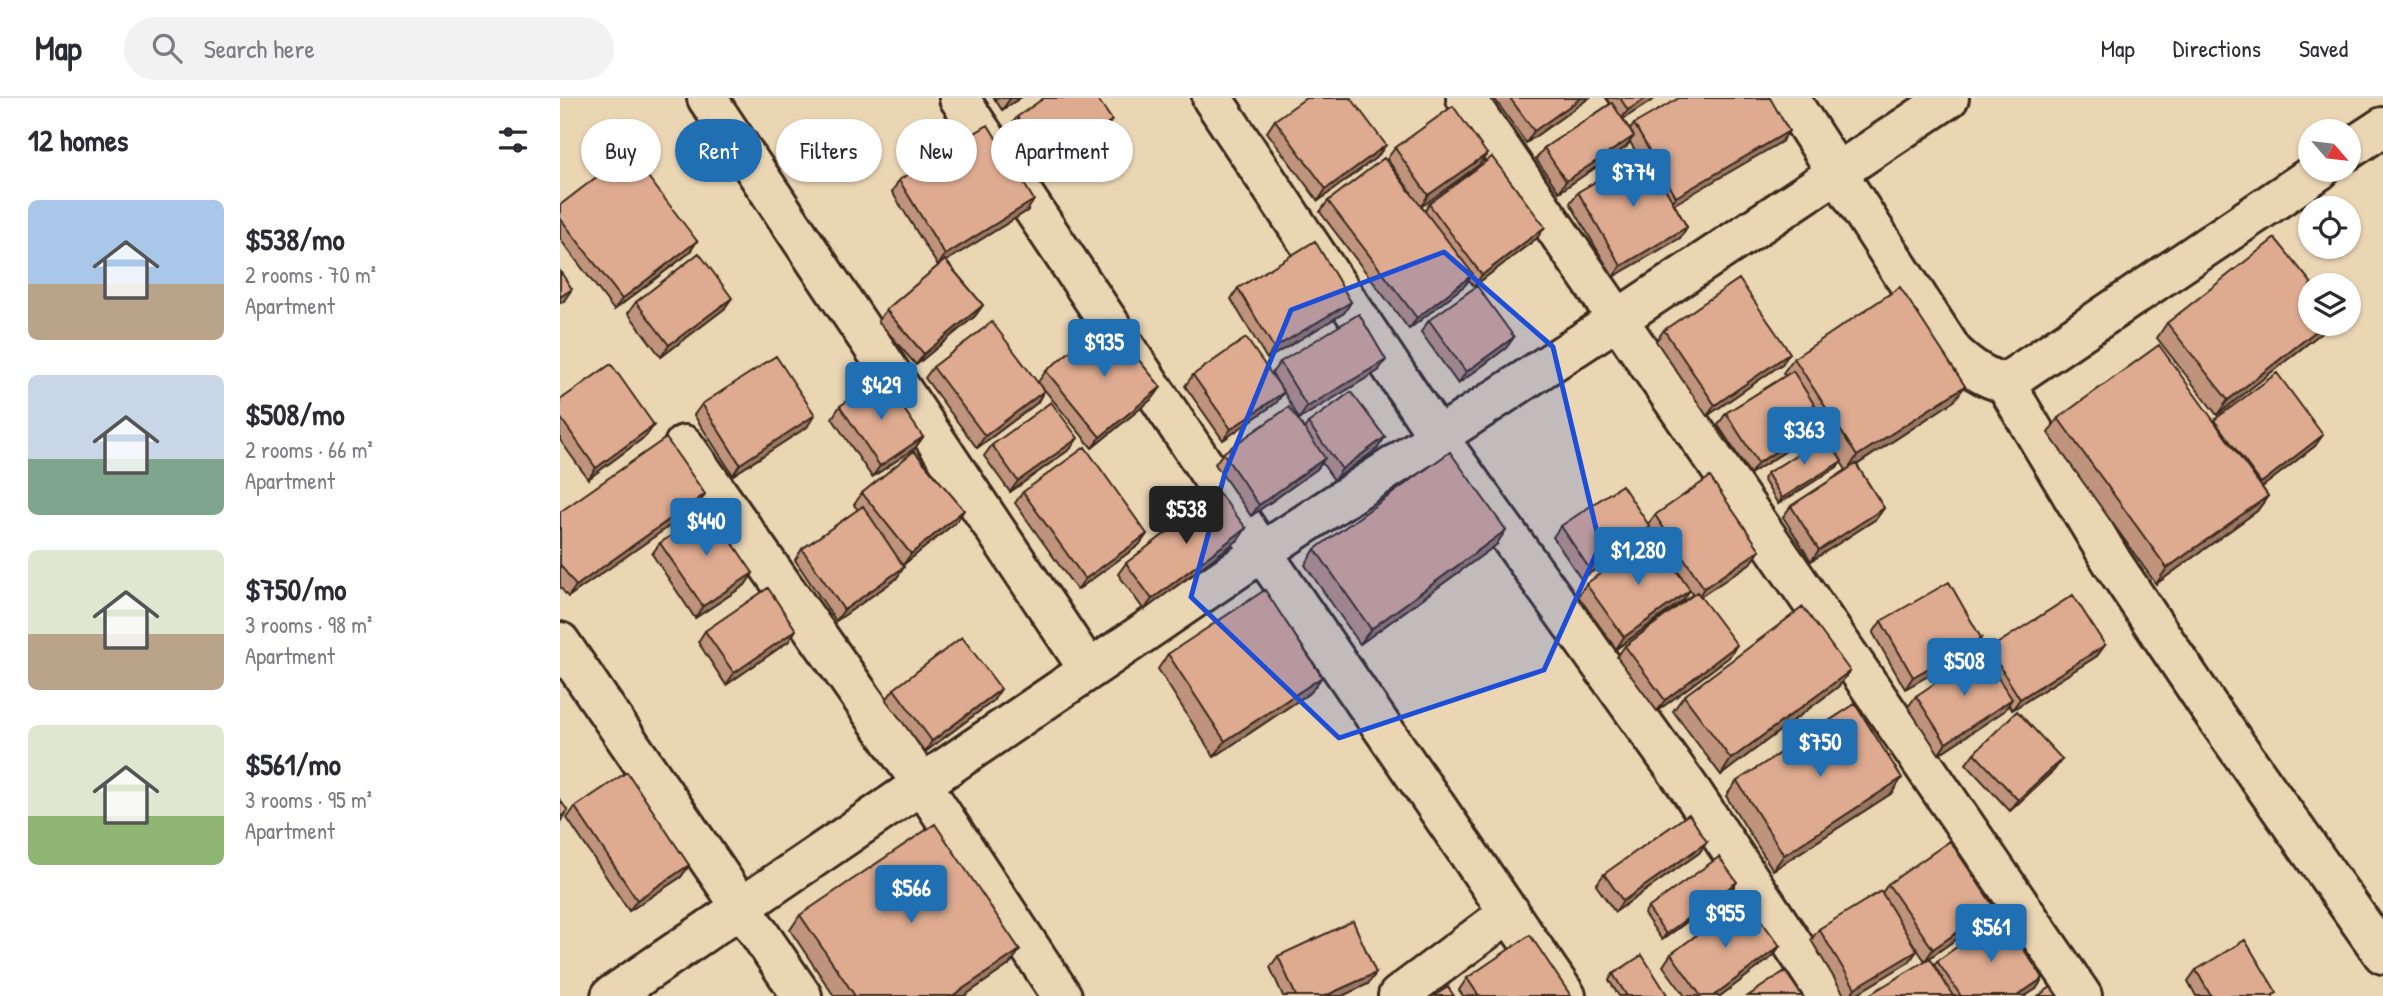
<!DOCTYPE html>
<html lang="en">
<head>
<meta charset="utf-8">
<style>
  body { margin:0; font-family:"Patrick Hand",sans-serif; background:#f2f2f3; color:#2b2b33; height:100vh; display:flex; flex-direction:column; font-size:26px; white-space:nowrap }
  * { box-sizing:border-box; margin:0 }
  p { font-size:23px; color:#7c7c81 }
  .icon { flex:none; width:38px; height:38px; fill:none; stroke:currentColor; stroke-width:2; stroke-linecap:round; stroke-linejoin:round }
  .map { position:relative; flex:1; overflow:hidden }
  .panel { display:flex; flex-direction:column; background:#fff; width:560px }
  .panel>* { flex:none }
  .top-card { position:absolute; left:21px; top:21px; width:665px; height:63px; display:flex; gap:14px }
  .needle { width:46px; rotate:118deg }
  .buttons { position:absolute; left:1738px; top:21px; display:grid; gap:14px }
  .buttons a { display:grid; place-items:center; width:63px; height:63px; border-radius:50%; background:#fff; box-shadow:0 2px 5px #0004; font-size:35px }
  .price { position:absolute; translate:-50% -60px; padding:0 16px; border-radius:7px; background:#1f6fb2; color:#fff; font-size:23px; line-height:46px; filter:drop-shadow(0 2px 4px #0008) }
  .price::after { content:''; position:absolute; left:50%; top:42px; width:21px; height:16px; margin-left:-10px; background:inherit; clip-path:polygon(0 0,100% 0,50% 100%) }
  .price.current { background:#222; color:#fff }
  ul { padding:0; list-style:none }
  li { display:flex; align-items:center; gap:21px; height:175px; padding:0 28px }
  li span { display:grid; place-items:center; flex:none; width:196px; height:140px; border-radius:10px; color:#555 }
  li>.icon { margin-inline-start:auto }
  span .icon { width:84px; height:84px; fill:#fffc; stroke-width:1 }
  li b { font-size:30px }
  h2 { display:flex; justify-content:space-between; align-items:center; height:84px; padding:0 28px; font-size:30px }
  .chip { padding:0 24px; border-radius:32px; background:#fff; box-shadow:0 2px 5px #0004; font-size:24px; line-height:63px }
  .chip.current { background:#1f6fb2; color:#fff }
  header { display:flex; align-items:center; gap:42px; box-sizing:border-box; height:98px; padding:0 35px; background:#fff; border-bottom:2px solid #e1e1e2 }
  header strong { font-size:33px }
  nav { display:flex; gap:38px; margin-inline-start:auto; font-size:24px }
  .search { width:490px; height:63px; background:#f2f2f3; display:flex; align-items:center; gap:18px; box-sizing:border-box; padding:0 24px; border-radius:38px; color:#7c7c81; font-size:26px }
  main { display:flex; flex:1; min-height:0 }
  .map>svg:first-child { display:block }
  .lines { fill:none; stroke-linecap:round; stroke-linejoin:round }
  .minor-casing { stroke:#3b2a1e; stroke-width:44 }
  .minor { stroke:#ebd6b4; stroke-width:38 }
  .wall { fill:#bf937c; stroke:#3b2a1e; stroke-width:2 }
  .shaded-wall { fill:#9b7865; stroke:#3b2a1e; stroke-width:2 }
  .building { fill:#deab90; stroke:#3b2a1e; stroke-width:2 }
  .marked { fill:#1d4ed8; fill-opacity:0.2; stroke:#1d4ed8; stroke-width:5; stroke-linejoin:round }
</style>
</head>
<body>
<header>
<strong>Map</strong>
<div class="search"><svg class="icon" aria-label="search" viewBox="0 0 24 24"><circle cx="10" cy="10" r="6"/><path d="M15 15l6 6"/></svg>Search here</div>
<nav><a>Map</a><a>Directions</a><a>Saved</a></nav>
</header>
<main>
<section class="panel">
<h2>12 homes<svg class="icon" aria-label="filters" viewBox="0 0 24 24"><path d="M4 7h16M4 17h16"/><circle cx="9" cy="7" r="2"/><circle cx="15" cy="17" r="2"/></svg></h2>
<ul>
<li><span style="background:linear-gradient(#a9c7e8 60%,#b9a48a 0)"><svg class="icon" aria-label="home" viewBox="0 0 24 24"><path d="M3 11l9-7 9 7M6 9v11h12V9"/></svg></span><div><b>$538/mo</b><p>2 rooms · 70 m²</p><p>Apartment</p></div></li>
<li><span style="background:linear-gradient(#c9d6e8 60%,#7fa58c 0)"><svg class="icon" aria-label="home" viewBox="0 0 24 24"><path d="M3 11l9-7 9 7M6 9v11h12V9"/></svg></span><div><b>$508/mo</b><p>2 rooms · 66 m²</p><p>Apartment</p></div></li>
<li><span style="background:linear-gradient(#dfe7d0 60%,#b9a48a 0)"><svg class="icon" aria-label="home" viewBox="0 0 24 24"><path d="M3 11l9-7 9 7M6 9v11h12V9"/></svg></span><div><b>$750/mo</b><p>3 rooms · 98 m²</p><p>Apartment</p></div></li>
<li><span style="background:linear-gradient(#dfe7d0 65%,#8fb573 0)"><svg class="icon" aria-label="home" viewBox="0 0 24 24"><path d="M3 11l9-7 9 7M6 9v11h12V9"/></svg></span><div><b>$561/mo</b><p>3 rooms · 95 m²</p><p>Apartment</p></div></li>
</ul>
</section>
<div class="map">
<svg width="1823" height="898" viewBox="0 0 1823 898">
  <rect width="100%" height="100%" fill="#ebd6b4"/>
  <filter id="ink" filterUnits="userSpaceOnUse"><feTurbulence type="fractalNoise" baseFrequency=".0143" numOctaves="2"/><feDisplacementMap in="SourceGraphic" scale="14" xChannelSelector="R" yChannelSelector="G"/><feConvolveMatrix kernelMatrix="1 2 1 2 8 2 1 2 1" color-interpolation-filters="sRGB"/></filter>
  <g filter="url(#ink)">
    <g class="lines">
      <defs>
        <path id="minor" d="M 147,0 L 529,572
          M 399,0 L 702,454 L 1006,898
          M 652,0 L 878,339 L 1132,694 L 1267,898
          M 906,0 L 1522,898
          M 1229,0 L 1393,254 C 1409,269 1424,280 1445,285 L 1552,464 L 1649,609 L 1823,856
          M 1788,52 L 1823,29
          M 1445,285 L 1760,72
          M 124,347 L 362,686 L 502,898
          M 0,544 L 242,898
          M 51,898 L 702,454 L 1058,221 L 1389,0
          M 838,898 L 950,814"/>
      </defs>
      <use href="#minor" class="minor-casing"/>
      <use href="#minor" class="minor"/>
    </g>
    <path class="wall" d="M 434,0 L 460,0 L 442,12 Z
      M 934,0 L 1029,0 L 966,45 Z
      M 1046,0 L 1096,0 L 1063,21 L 1070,32 L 1074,26 L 1221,44 L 1114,106 L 1127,129 L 1120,140 L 1053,179 L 1010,105 L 1018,94 L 1079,59 L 1070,44 L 1066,49 L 999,94 L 976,61 L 984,50 L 1050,6 Z
      M 457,19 L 544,34 L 482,78 L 449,30 Z
      M 715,22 L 818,58 L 758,103 L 707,34 Z
      M 835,50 L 927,56 L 919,67 L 861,108 L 865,113 L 869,106 L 977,140 L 914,188 L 909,182 L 905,187 L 849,231 L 760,114 L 768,103 L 851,94 L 827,61 Z
      M 339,82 L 467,113 L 386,163 L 423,207 L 415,218 L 356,267 L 318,223 L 326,212 L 378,168 L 332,94 Z
      M 0,107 L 137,143 L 129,155 L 54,212 L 0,141 Z
      M 678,190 L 791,204 L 784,215 L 707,261 L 671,201 Z
      M 76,204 L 164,211 L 101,259 L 68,215 Z
      M 869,222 L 954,239 L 946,250 L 898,286 L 861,234 Z
      M 1607,225 L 1765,232 L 1657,317 L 1597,240 Z
      M 1104,232 L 1222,266 L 1147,318 L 1096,243 Z
      M 1234,260 L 1394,303 L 1297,367 L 1324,410 L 1316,421 L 1251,463 L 1223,419 L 1231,408 L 1286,372 L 1281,364 L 1277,369 L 1218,406 L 1203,381 L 1207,375 L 1265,340 L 1259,330 L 1257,333 L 1190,376 L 1158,327 L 1166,315 L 1225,278 L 1223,275 Z
      M 720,264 L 818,273 L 739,321 L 724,294 L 716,305 L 663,342 L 625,288 L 633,277 L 721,291 L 712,275 Z
      M 373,269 L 484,293 L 477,305 L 417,350 L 365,280 Z
      M 486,273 L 601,289 L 593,300 L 532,350 L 478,284 Z
      M 0,302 L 94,327 L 86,338 L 28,381 L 0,342 Z
      M 142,306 L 247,329 L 173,377 L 134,317 Z
      M 280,308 L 363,339 L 355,350 L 312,379 L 272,320 Z
      M 1498,320 L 1654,323 L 1755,348 L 1702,389 L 1708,398 L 1697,413 L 1596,486 L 1488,335 Z
      M 748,325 L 825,339 L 817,351 L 774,382 L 762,365 L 757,371 L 691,418 L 655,366 L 663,355 L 744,331 Z
      M 432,347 L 510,351 L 450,394 L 424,358 Z
      M 463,394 L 587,436 L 579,447 L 517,492 L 455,405 Z
      M 302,395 L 404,412 L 396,424 L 343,467 L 344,469 L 336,481 L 276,523 L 235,462 L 242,451 L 298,412 L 294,407 Z
      M 138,408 L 8,499 L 0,489 L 0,414 Z
      M 1095,417 L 1200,452 L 1192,464 L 1140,499 L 1169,559 L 1097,613 L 1057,559 L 1065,548 L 1133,496 L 1130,492 L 1122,503 L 1056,551 L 1018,498 L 1026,486 L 1127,487 L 1089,431 L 1082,440 L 1021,481 L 993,439 L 1001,428 L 1088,426 Z
      M 686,430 L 678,442 L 584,512 L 558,476 L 566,465 Z
      M 100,445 L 193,475 L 185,487 L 135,520 L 92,456 Z
      M 936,447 L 800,546 L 745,467 L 755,451 Z
      M 1321,523 L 1421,540 L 1414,552 L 1345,591 L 1313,535 Z
      M 145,533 L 229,543 L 166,587 L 138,544 Z
      M 1545,547 L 1537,558 L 1452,612 L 1449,607 L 1444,613 L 1379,656 L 1348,609 L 1356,598 L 1424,558 L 1429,551 Z
      M 608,556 L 751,594 L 654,659 L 598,571 Z
      M 1279,588 L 1161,677 L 1113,613 L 1124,598 Z
      M 334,591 L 433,603 L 365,654 L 326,602 Z
      M 1414,655 L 1502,661 L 1494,672 L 1450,713 L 1406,666 Z
      M 1177,683 L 1332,695 L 1213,772 L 1166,698 Z
      M 15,709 L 129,767 L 121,779 L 69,813 L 7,720 Z
      M 1147,744 L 1139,755 L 1055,814 L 1036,787 L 1044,776 Z
      M 1328,786 L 1426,820 L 1365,863 L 1346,835 L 1349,864 L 1293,898 L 1285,898 L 1251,842 L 1259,831 L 1322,795 Z
      M 1173,790 L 1102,842 L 1084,816 L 1088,810 Z
      M 240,817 L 460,852 L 449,867 L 404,898 L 274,898 L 230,832 Z
      M 1220,848 L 1212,859 L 1160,898 L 1125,898 L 1103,868 L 1111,856 Z
      M 718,858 L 816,875 L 808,886 L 782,898 L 723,898 L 710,869 Z
      M 1377,863 L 1483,880 L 1476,891 L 1465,898 L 1307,898 L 1374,867 Z
      M 1636,872 L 1714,898 L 1636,898 L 1628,883 Z
      M 1053,876 L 1108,898 L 1059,898 L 1049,882 Z
      M 907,880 L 1011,898 L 903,898 L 899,892 Z"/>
    <path class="shaded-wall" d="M 451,0 L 460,0 L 442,12 L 450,1 Z
      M 1021,0 L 1029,0 L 966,45 L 974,33 Z
      M 1086,0 L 1096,0 L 1060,23 L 1068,12 Z
      M 552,22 L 544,34 L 482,78 L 490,67 Z
      M 1229,33 L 1221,44 L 1108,110 L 1116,99 Z
      M 1074,38 L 1066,49 L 999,94 L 1006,83 Z
      M 826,47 L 818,58 L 758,103 L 766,91 Z
      M 927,56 L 919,67 L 861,109 L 868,97 Z
      M 474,102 L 467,113 L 378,168 L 385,157 Z
      M 985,129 L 977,140 L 914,188 L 922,177 Z
      M 1127,129 L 1120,140 L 1053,179 L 1061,168 Z
      M 137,143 L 129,155 L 54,212 L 62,201 Z
      M 913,176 L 905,187 L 849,231 L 857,220 Z
      M 12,191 L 4,203 L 0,205 L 0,199 Z
      M 172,200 L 164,211 L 101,259 L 109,247 Z
      M 791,204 L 784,215 L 707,261 L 714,250 Z
      M 423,207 L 415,218 L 356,267 L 364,256 Z
      M 1765,226 L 1770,226 L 1765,232 L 1657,317 L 1668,302 Z
      M 954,239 L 946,250 L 898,286 L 906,274 Z
      M 1230,255 L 1222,266 L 1147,318 L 1155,307 Z
      M 826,262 L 818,273 L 739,321 L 747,309 Z
      M 1405,288 L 1394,303 L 1287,373 L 1297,358 Z
      M 601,289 L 593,300 L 532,350 L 540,339 Z
      M 484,293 L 477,305 L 417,350 L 425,338 Z
      M 724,294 L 716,305 L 663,342 L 671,331 Z
      M 255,317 L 247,329 L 173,377 L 180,366 Z
      M 1264,322 L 1257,333 L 1190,376 L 1198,365 Z
      M 94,327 L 86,338 L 28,381 L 36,370 Z
      M 1763,337 L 1755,348 L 1693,396 L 1701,385 Z
      M 363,339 L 355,350 L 312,379 L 320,368 Z
      M 825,339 L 817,351 L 774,382 L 782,371 Z
      M 518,340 L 510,351 L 450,394 L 458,383 Z
      M 765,360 L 757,371 L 691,418 L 699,407 Z
      M 1282,363 L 1277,369 L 1218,406 L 1222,400 Z
      M 145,396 L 138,408 L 8,499 L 16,488 Z
      M 1708,398 L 1697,413 L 1596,486 L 1607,470 Z
      M 1324,410 L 1316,421 L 1251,463 L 1259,452 Z
      M 404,412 L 396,424 L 343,467 L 351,456 Z
      M 1090,429 L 1082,440 L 1021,481 L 1029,470 Z
      M 686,430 L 678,442 L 584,512 L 592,501 Z
      M 946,432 L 936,447 L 800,546 L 811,531 Z
      M 587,436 L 579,447 L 517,492 L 525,481 Z
      M 1200,452 L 1192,464 L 1137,501 L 1144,490 Z
      M 344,469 L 336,481 L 276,523 L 284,512 Z
      M 193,475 L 185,487 L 135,520 L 143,508 Z
      M 1130,492 L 1122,503 L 1056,551 L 1064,539 Z
      M 236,532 L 229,543 L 166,587 L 174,575 Z
      M 1421,540 L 1414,552 L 1345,591 L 1353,579 Z
      M 1177,547 L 1169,559 L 1097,613 L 1105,602 Z
      M 1545,547 L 1537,558 L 1452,612 L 1460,601 Z
      M 1290,573 L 1279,588 L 1161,677 L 1171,661 Z
      M 762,579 L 751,594 L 654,659 L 665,643 Z
      M 441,591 L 433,603 L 365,654 L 372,643 Z
      M 1452,601 L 1444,613 L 1379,656 L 1386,645 Z
      M 1502,661 L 1494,672 L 1450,713 L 1458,702 Z
      M 1342,680 L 1332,695 L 1213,772 L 1224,757 Z
      M 8,713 L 0,724 L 0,719 Z
      M 1147,744 L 1139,755 L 1055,814 L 1063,803 Z
      M 129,767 L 121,779 L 69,813 L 77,802 Z
      M 1177,784 L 1173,790 L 1102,842 L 1106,836 Z
      M 1434,809 L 1426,820 L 1365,863 L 1373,851 Z
      M 1220,848 L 1212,859 L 1160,898 L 1153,898 Z
      M 460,852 L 449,867 L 404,898 L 392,898 Z
      M 1357,853 L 1349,864 L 1293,898 L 1290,898 L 1295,890 Z
      M 816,875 L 808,886 L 782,898 L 765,898 Z
      M 1483,880 L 1476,891 L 1465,898 L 1457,898 Z"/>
    <path class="building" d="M 484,0 L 537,0 L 552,22 L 490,67 L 457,19 Z
      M 746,0 L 791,0 L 826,47 L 766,91 L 715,22 Z
      M 950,0 L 1021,0 L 974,33 Z
      M 1060,0 L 1086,0 L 1068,12 Z
      M 1119,0 L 1210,0 L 1229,33 L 1116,99 L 1074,26 Z
      M 1052,5 L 1074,38 L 1006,83 L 984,50 Z
      M 893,8 L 927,56 L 868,97 L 835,50 Z
      M 428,27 L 474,102 L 385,157 L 339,82 Z
      M 69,54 L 137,143 L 62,201 L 0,120 L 0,107 Z
      M 1085,55 L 1127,129 L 1061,168 L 1018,94 Z
      M 932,59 L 985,129 L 922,177 L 869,106 Z
      M 824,60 L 913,176 L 857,220 L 768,103 Z
      M 1715,140 L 1753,187 L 1750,187 L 1750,226 L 1765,226 L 1668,302 L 1607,225 Z
      M 755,143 L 791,204 L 714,250 L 678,190 Z
      M 139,155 L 172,200 L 109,247 L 76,204 Z
      M 385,162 L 423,207 L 364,256 L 326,212 Z
      M 0,173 L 12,191 L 0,199 Z
      M 1179,181 L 1230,255 L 1155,307 L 1104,232 Z
      M 917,188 L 954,239 L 906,274 L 869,222 Z
      M 1340,189 L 1405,288 L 1297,358 L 1234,260 Z
      M 799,216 L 826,262 L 747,309 L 720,264 Z
      M 547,223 L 601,289 L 540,339 L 486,273 Z
      M 432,224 L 484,293 L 425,338 L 373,269 Z
      M 686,240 L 724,294 L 671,331 L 633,277 Z
      M 1599,247 L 1708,398 L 1607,470 L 1498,320 Z
      M 216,258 L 255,317 L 180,366 L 142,306 Z
      M 51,266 L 94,327 L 36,370 L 0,319 L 0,302 Z
      M 1233,273 L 1264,322 L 1198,365 L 1166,315 Z
      M 1717,275 L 1763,337 L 1701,385 L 1654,322 Z
      M 322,279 L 363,339 L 320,368 L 280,308 Z
      M 791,294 L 825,339 L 782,371 L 748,325 Z
      M 491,304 L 518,340 L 458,383 L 432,347 Z
      M 729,309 L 765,360 L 699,407 L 663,355 Z
      M 1267,339 L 1282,363 L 1222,400 L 1207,375 Z
      M 106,340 L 145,396 L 16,488 L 0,466 L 0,414 Z
      M 525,349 L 587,436 L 525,481 L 463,394 Z
      M 354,353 L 404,412 L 351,456 L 302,395 Z
      M 890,354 L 946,432 L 811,531 L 755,451 Z
      M 1296,366 L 1324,410 L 1259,452 L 1231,408 Z
      M 1150,379 L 1200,452 L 1144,490 L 1095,417 Z
      M 1062,387 L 1090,429 L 1029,470 L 1001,428 Z
      M 659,395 L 686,430 L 592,501 L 566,465 Z
      M 303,408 L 344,469 L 284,512 L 242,451 Z
      M 150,412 L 193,475 L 143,508 L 100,445 Z
      M 1092,438 L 1130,492 L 1064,539 L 1026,486 Z
      M 1389,484 L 1421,540 L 1353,579 L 1321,523 Z
      M 208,490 L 236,532 L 174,575 L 145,533 Z
      M 705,492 L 762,579 L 665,643 L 608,556 Z
      M 1137,494 L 1177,547 L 1105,602 L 1065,548 Z
      M 1513,497 L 1545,547 L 1460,601 L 1429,551 Z
      M 1243,509 L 1290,573 L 1171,661 L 1124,598 Z
      M 402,539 L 441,591 L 372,643 L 334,591 Z
      M 1421,554 L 1452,601 L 1386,645 L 1356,598 Z
      M 1295,606 L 1342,680 L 1224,757 L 1177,683 Z
      M 1457,613 L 1502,661 L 1458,702 L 1414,655 Z
      M 67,674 L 129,767 L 77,802 L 15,709 Z
      M 0,702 L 8,713 L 0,719 Z
      M 1129,716 L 1147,744 L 1063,803 L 1044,776 Z
      M 375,726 L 460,852 L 392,898 L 295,898 L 240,817 Z
      M 1390,743 L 1434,809 L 1373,851 L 1328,786 Z
      M 1159,759 L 1177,784 L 1106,836 L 1088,810 Z
      M 1321,793 L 1357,853 L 1295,890 L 1259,831 Z
      M 1185,801 L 1220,848 L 1153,898 L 1141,898 L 1111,856 Z
      M 1441,818 L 1483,880 L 1457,898 L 1401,898 L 1377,863 Z
      M 793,823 L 816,875 L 765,898 L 736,898 L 718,858 Z
      M 970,837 L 1011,898 L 919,898 L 907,880 Z
      M 1685,842 L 1717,895 L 1711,898 L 1651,898 L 1636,872 Z
      M 1082,857 L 1108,898 L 1067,898 L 1053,876 Z
      M 1370,860 L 1393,898 L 1307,898 Z
      M 1225,873 L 1242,898 L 1188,898 Z
      M 888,889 L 894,898 L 874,898 Z
      M 1491,889 L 1497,898 L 1478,898 Z"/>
  </g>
  <path class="marked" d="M 884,154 L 993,249 L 1040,447 L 984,572 L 779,640 L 631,499 L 665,375 L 731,212 Z"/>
</svg>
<div class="buttons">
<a><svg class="needle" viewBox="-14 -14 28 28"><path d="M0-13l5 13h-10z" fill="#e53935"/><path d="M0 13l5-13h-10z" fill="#7c7c81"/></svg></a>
<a><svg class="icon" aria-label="locate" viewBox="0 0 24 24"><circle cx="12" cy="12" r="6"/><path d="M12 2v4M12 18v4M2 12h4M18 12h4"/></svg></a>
<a><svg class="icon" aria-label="layers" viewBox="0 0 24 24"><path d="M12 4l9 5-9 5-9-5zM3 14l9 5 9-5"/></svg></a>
</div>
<b class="price" style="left:1073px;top:111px">$774</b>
<b class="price" style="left:544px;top:281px">$935</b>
<b class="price" style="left:321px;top:324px">$429</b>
<b class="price" style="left:1244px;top:369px">$363</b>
<b class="price current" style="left:626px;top:448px">$538</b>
<b class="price" style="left:146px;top:460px">$440</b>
<b class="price" style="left:1078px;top:489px">$1,280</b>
<b class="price" style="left:1404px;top:600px">$508</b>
<b class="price" style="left:1260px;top:681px">$750</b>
<b class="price" style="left:351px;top:827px">$566</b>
<b class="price" style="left:1165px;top:852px">$955</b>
<b class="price" style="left:1431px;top:866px">$561</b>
<div class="top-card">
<a class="chip">Buy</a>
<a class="chip current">Rent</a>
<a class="chip">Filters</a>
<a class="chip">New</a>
<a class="chip">Apartment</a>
</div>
</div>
</main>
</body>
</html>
